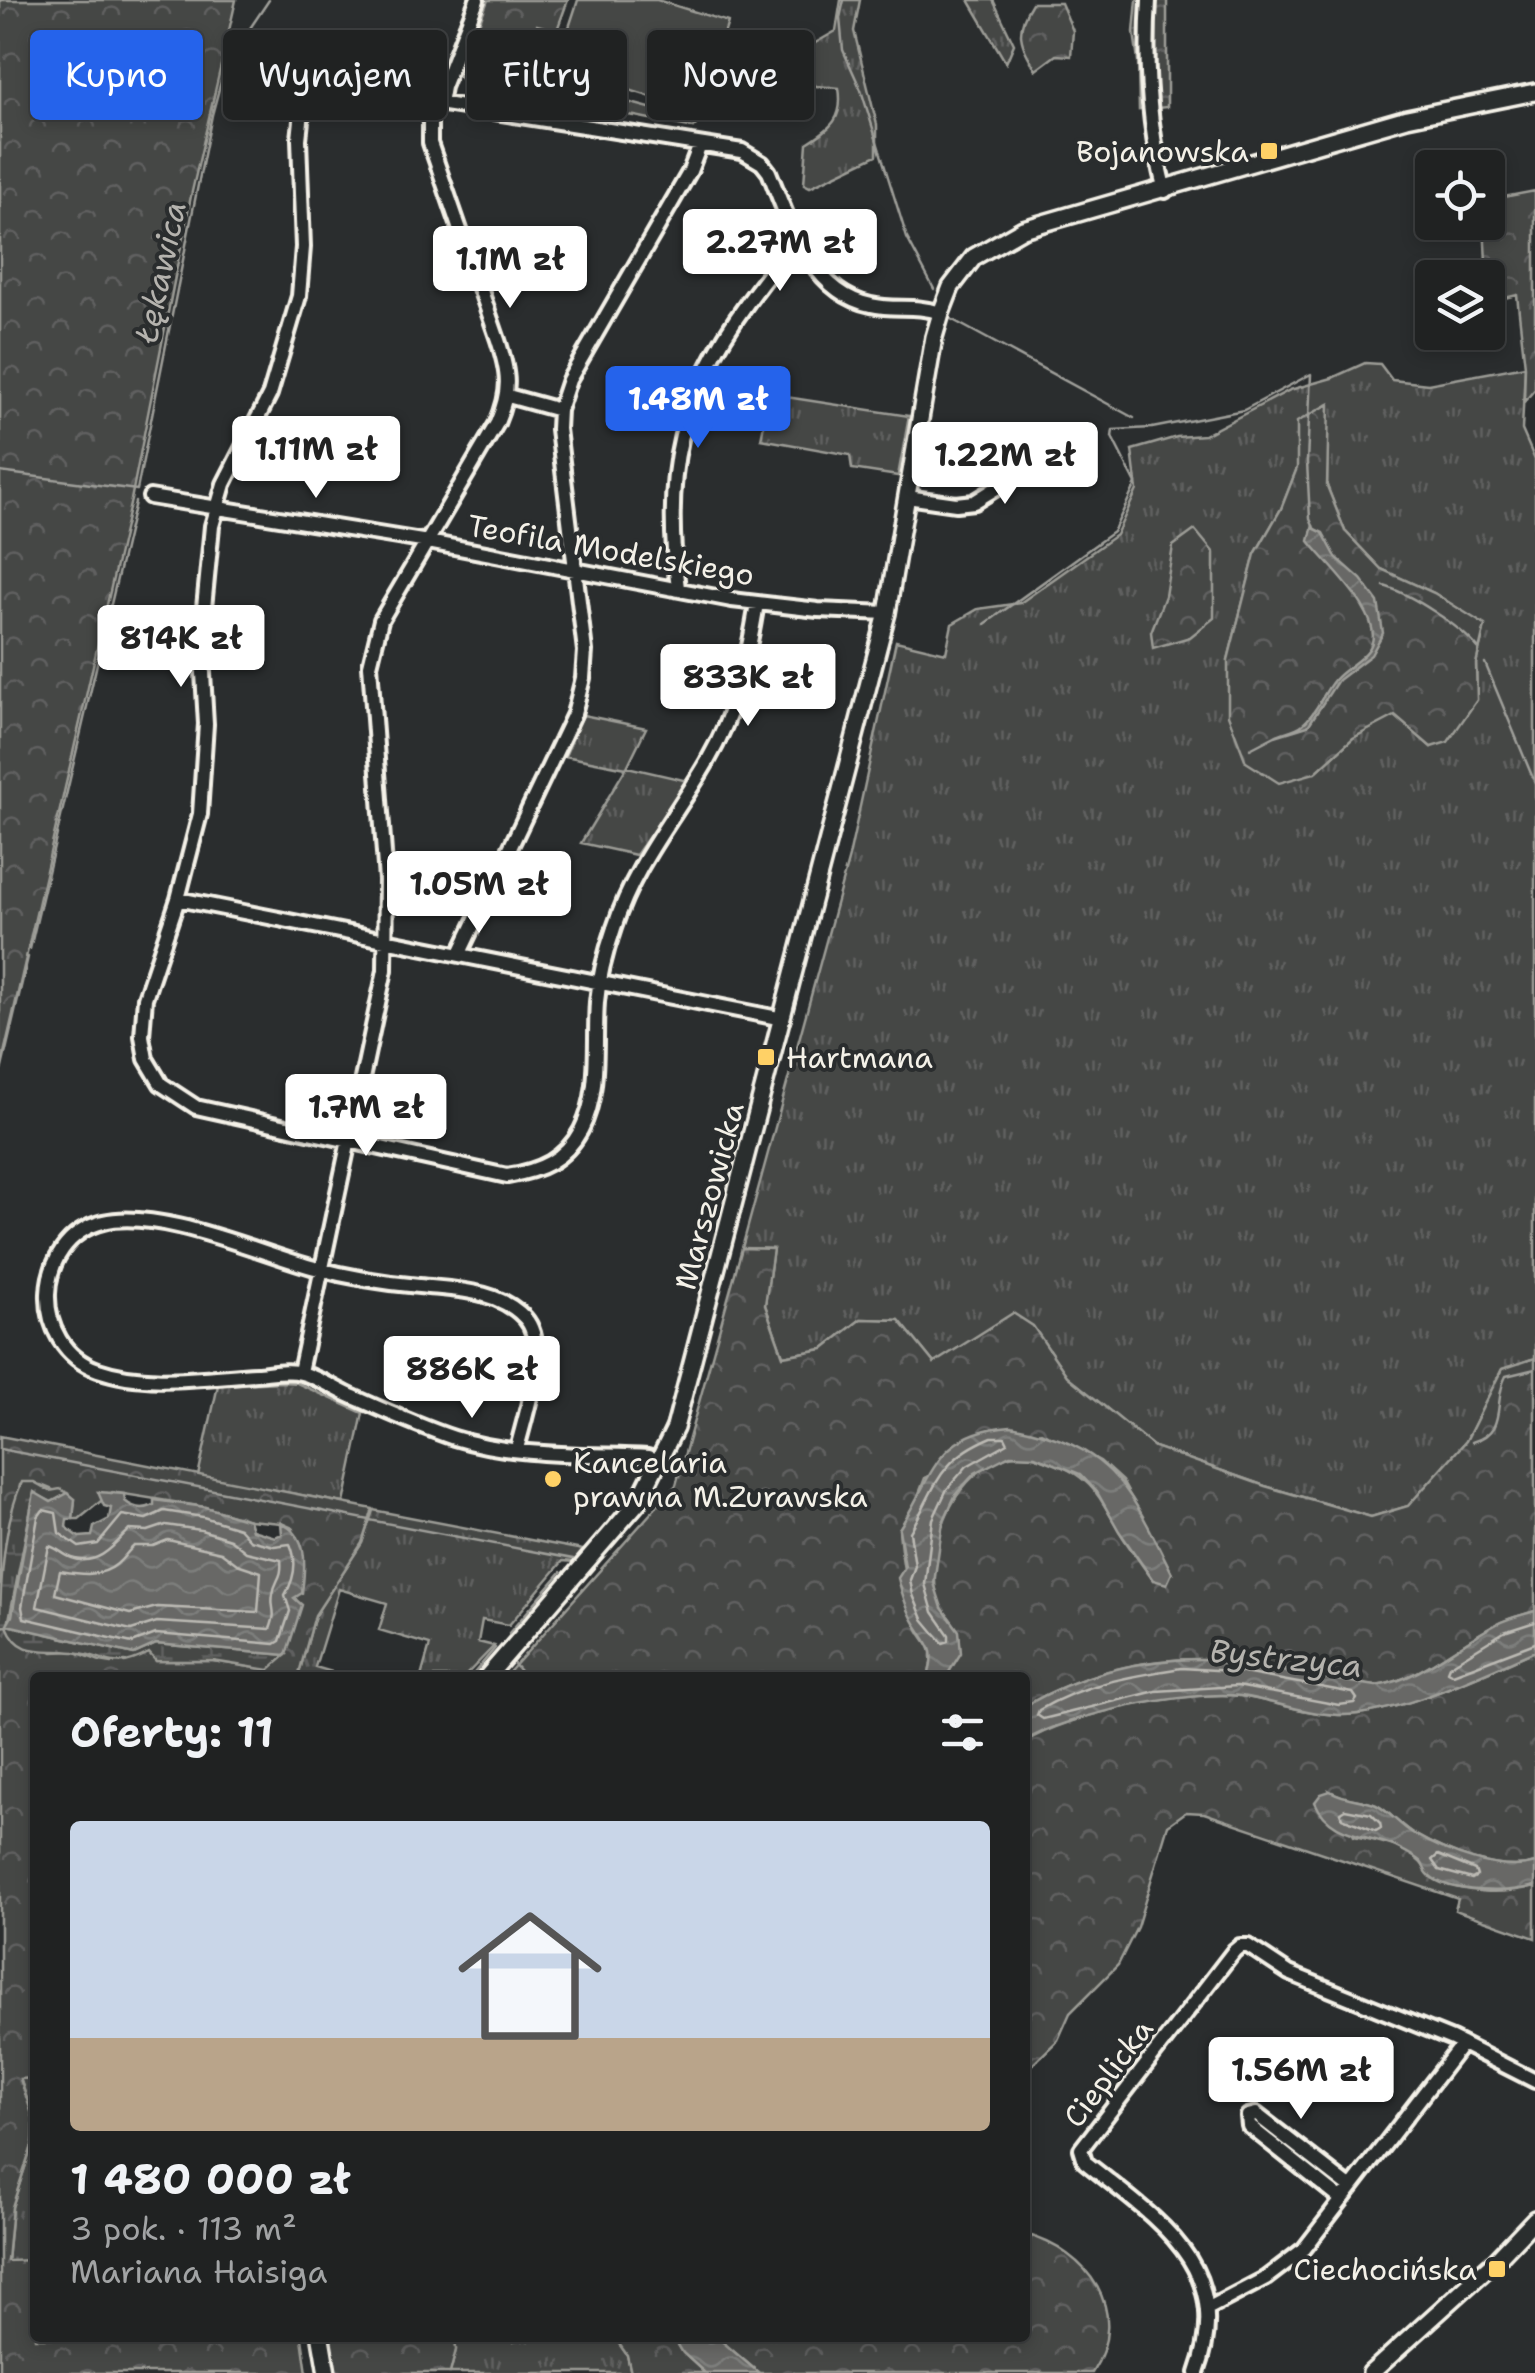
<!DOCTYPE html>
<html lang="pl">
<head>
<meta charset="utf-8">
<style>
  body { margin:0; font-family:"Shantell Sans",sans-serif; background:#282a2a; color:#f1f3f6; height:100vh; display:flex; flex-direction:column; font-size:38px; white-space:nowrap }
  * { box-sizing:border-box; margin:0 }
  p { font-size:32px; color:#a2a4a5 }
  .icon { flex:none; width:55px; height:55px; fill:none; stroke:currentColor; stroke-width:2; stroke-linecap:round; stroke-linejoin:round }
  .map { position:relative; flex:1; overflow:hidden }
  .drawer { position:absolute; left:30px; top:1672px; width:1000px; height:670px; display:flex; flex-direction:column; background:#202222; border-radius:10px; box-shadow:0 5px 15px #0003,0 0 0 2px #3d3f40 }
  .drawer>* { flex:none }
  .hud { position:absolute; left:30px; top:30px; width:1000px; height:90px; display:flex; gap:20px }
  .controls { position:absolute; left:1415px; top:150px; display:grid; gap:20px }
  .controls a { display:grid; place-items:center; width:90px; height:90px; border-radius:10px; background:#202222; box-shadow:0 5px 15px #0003,0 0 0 2px #3d3f40; font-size:50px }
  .price { position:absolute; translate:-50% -85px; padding:0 22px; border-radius:10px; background:#fff; color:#222; font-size:32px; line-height:65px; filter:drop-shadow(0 2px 5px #0008) }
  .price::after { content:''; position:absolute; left:50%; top:60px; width:30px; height:22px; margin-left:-15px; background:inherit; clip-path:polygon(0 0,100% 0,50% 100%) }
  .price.selected { background:#2563eb; color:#fff }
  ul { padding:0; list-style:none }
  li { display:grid; align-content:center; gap:20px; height:530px; padding:0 40px }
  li+li { border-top:2px solid #3d3f40 }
  li span { display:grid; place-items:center; height:310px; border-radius:10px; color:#555 }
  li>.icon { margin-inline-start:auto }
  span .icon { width:180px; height:180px; fill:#fffc; stroke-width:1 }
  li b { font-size:42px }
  h2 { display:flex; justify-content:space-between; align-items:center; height:120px; padding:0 40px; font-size:42px }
  .pill { padding:0 35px; border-radius:10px; background:#202222; box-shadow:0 5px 15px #0003,0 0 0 2px #3d3f40; font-size:35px; line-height:90px }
  .pill.selected { background:#2563eb; color:#fff }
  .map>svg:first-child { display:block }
  .grass { fill:url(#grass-tufts); stroke:#9c9c96; stroke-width:2.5; fill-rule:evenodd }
  .forest { fill:url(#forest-crowns); stroke:#9c9c96; stroke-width:2.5 }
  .wetland { fill:url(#wetland-marsh); stroke:#9c9c96; stroke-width:2.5 }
  .pitch { fill:#444645; stroke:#9c9c96; stroke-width:2.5 }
  .water { fill:url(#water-waves); stroke:#9f9f9a; stroke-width:2.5 }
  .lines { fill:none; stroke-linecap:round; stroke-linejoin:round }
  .shore { stroke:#bcbab4; stroke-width:2.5 }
  .stream { stroke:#9f9f9a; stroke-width:2.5 }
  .minor-casing { stroke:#f4f1e8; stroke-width:20 }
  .tertiary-casing { stroke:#f4f1e8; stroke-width:22 }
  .minor { stroke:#2a2d2e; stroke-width:12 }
  .tertiary { stroke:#2a2d2e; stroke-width:15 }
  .poi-dot { fill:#ffd166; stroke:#2a2d2e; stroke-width:4 }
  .labels { text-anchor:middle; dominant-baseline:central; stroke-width:8; stroke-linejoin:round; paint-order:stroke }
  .poi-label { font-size:30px; fill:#f4f1e8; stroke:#2a2d2e; text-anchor:end }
  .street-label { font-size:30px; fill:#f4f1e8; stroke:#2a2d2e }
  .water-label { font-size:32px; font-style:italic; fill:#b5b3ae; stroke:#2a2d2e }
</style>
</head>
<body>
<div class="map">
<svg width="1535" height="2373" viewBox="0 0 1535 2373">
  <defs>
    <pattern id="grass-tufts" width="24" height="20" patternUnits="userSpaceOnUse" patternTransform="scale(2.5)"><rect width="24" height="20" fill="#444645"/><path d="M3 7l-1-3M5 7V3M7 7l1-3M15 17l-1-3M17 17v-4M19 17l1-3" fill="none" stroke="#606160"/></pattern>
    <pattern id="forest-crowns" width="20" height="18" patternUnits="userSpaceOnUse" patternTransform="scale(2.5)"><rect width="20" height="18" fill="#444645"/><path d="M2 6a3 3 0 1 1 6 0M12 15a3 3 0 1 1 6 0" fill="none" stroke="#606160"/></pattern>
    <pattern id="wetland-marsh" width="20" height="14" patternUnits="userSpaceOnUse" patternTransform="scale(2.5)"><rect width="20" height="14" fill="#444645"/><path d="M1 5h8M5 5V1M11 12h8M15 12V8" fill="none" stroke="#606160"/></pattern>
    <pattern id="water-waves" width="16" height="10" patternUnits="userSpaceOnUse" patternTransform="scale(2.5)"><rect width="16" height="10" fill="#676866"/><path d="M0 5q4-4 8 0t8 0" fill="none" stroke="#7d7e7c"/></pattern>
  </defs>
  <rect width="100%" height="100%" fill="#2a2d2e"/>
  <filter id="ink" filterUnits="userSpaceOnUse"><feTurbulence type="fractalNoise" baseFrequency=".01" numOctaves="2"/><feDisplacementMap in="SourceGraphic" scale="20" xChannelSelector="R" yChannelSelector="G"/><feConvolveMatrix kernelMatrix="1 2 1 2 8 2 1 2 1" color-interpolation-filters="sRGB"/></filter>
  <g filter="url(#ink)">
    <path class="grass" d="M 841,0 L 860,0 L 854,31 L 877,125 L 877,155 L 810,187 L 804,184 L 807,143 C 831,128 844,119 839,88 L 816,86 L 801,69 L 810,46 L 836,31 Z
      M 969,0 L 993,0 L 1014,44 L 1006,63 Z
      M 531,85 L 631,103 L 698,121 L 694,128 L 635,116 L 528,102 Z
      M 1365,363 L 1380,364 L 1392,380 L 1428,384 L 1525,366 L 1522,430 L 1535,460 L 1535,1358 L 1502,1369 L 1466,1441 L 1408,1506 L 1371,1517 L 1265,1486 L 1154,1447 L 1067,1376 L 1033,1327 L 934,1363 L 899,1320 L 861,1319 L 823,1349 L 783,1356 L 765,1305 L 773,1249 L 742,1248 L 849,857 L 896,641 L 946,653 L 952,624 L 978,609 L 1020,603 L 1116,535 L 1137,490 L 1132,450 L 1177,437 L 1204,435 L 1290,390 L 1332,378 ZM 1328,404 L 1327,486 L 1345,531 L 1381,569 L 1434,593 L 1485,626 L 1476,664 L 1477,700 L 1431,747 L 1395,715 L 1353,738 L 1315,773 L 1228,660 L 1255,554 L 1281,509 L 1297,468 Z
      M 754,392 L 909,416 L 898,476 L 852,469 L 850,455 L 761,439 L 765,419 Z
      M 583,715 L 646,728 L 627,767 L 688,781 L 636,855 L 581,843 L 626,768 L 565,756 Z
      M 282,1382 L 297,1383 L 363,1413 L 344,1503 L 198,1476 L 218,1385 Z
      M 373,1510 L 583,1550 L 573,1562 L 563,1561 L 509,1625 L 482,1620 L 478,1642 L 494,1646 L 464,1677 L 421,1677 L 430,1645 L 379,1630 L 387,1603 L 339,1589 L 315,1667 L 349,1677 L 298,1678 L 315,1615 L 362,1543 Z
      M 20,2078 L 35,2078 L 35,2260 L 7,2262 L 12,2207 L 33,2143 L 34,2120 Z
      M 455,2338 L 511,2338 L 513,2342 L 524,2338 L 615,2338 L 627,2355 L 631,2373 L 450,2373 L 456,2350 Z"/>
    <path class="forest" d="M 0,0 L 236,0 L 191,196 L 131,500 L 0,1071 Z
      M 488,0 L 568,0 L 557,30 L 537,25 L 517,98 L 472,92 L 459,76 Z
      M 1137,0 L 1167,0 L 1167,107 L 1139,110 L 1138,61 L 1134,32 Z
      M 1032,3 L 1061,3 L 1073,31 L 1071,56 L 1056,55 L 1036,70 C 1020,43 1014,31 1032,3 Z
      M 1535,191 L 1535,389 L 1524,402 L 1525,366 L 1517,295 L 1488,302 L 1484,223 L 1488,222 L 1488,200 Z
      M 1329,404 L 1327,486 L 1345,531 L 1381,569 L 1434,593 L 1485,625 L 1476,664 L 1477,700 L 1448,742 L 1431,747 L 1395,716 L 1353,738 L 1315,773 L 1279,783 L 1246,762 L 1228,715 L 1228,660 L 1255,554 L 1281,509 L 1297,468 L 1297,422 Z
      M 1195,530 L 1214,553 L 1214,618 L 1190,637 L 1153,648 L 1151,632 L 1165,596 L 1173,546 Z
      M 742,1248 L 773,1249 L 765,1305 L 783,1356 L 823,1349 L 861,1319 L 899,1320 L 934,1363 L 1013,1313 L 1033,1326 L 1067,1376 L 1154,1447 L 1265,1486 L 1371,1517 L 1408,1506 L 1466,1441 L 1502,1369 L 1535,1358 L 1535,1611 C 1522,1615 1508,1618 1497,1624 C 1455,1645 1422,1679 1375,1686 C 1327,1679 1280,1666 1232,1661 C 1160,1653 1087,1670 1025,1706 L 1025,1678 L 946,1677 C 982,1618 936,1629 935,1581 C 933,1530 955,1475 1006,1457 C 1017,1453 1032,1455 1043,1459 C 1087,1473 1097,1491 1118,1529 C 1128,1547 1141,1563 1153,1580 L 1172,1573 L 1122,1481 L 1100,1461 L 1041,1432 L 925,1478 L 915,1504 L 899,1529 C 901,1558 907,1589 914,1618 C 920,1646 939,1638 928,1677 L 504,1678 L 676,1485 Z
      M 0,1436 L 373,1509 L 362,1543 L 315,1615 L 298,1677 L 35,1678 L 35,2078 L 20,2079 L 34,2120 L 33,2143 L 12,2207 L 7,2261 L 35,2260 L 35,2338 L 302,2338 L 307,2373 L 0,2373 L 0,1627 L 7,1625 L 53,1652 L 73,1651 L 100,1661 L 112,1663 L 149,1653 L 156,1661 L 213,1661 L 269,1670 L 296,1601 L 293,1528 L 281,1523 L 249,1520 L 205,1507 L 112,1492 L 79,1519 L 73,1519 L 75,1499 L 41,1485 L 20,1485 L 0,1586 Z
      M 1535,1651 L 1535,1863 C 1501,1874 1445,1852 1414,1834 C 1400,1826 1389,1811 1376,1805 C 1363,1799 1346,1800 1330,1791 L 1354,1836 C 1376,1841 1403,1845 1420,1862 C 1426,1867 1426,1875 1434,1879 C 1464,1894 1504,1895 1535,1886 L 1535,1938 L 1455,1910 L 1458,1899 L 1204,1813 L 1186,1812 L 1168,1825 L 1137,1927 L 1118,1965 L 1070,2013 L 1058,2040 L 1025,2072 L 1025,1742 C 1070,1713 1188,1690 1240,1696 C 1273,1701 1305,1714 1339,1715 C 1397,1716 1481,1674 1535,1651 Z
      M 1025,2234 C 1088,2251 1132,2311 1092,2373 L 759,2373 L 718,2338 L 1025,2338 Z
      M 330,2338 L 455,2338 L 456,2350 L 450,2373 L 336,2373 Z
      M 615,2338 L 674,2338 L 683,2353 L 705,2373 L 631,2373 L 627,2355 Z"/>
    <path class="wetland" d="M 22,1482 L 34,1482 L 50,1491 L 60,1489 L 68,1493 L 52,1502 L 34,1493 L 8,1625 L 134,1654 L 156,1644 L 286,1655 L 269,1670 L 213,1661 L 156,1661 L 149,1653 C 110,1673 109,1656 74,1652 C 45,1648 20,1659 7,1626 L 0,1627 C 0,1584 4,1521 22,1482 Z"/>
    <path class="pitch" d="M 578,0 L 657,0 L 728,22 L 699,112 L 556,67 Z"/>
    <path class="water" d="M 1313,525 L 1313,528 L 1323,533 L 1336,557 L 1361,579 L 1378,602 L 1383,633 L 1371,655 L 1338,680 L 1308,726 L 1275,736 C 1284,731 1295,731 1303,724 C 1317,713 1323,693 1334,680 C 1344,668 1360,662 1369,649 C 1389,619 1327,565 1309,541 Z
      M 1011,1426 C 1113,1446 1129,1487 1172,1573 L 1167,1584 L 1153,1580 L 1119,1531 L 1097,1492 L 1080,1474 L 1035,1456 L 1010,1455 L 975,1473 L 956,1494 L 943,1522 L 934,1583 L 942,1608 L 959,1631 L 961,1653 L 946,1677 L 928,1677 C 936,1649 930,1647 916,1625 C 907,1611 902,1594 898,1578 L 905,1567 L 899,1529 C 934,1476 934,1432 1011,1426 Z
      M 34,1492 L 51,1502 L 68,1493 L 75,1499 L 73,1519 L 67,1519 L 66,1527 L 79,1537 L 92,1536 L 94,1527 L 109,1519 L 111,1508 L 104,1506 L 98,1492 L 124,1494 L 125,1501 C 134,1509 143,1510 154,1505 L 154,1500 L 205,1507 L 249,1520 L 252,1530 L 275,1537 L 282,1534 L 281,1523 C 310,1536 305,1567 302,1593 L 294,1598 L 302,1605 L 286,1655 L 156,1644 L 134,1654 L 7,1625 L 12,1616 Z
      M 1535,1611 L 1535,1651 C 1481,1674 1397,1716 1339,1715 C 1305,1714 1273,1701 1241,1696 C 1190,1690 1067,1714 1025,1741 L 1025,1706 C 1080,1674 1142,1658 1206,1659 L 1376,1686 C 1422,1679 1456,1645 1497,1624 C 1508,1618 1522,1615 1535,1611 Z
      M 1330,1791 C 1346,1800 1362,1799 1376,1805 C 1389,1811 1400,1826 1414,1834 C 1445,1852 1501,1874 1535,1863 L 1535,1886 C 1510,1893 1448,1894 1429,1875 C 1425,1872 1424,1866 1421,1862 C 1415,1856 1402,1850 1394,1846 C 1366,1834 1329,1836 1315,1802 L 1321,1794 Z
      M 674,2338 L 718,2338 L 759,2373 L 705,2373 L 683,2353 Z"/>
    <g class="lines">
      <path class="shore" d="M 992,1437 L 1005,1437 L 1008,1443 L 967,1466 L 947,1489 L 933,1519 L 925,1584 L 933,1612 L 949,1635 L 949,1641 L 943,1643 L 923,1619 L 913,1595 L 910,1580 L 915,1566 L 910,1532 C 937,1486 937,1460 992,1437 Z
        M 43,1510 L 56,1513 L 59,1533 L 79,1547 L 98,1544 L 122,1515 L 146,1519 L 164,1511 L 203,1517 L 239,1528 L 250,1540 L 274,1546 L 290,1544 C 298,1562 295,1578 285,1595 L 290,1611 L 280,1641 L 275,1644 L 156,1634 L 132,1643 L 24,1618 L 22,1607 L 38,1517 Z
        M 166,1525 L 201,1530 L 230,1539 L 246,1552 L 281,1560 C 283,1579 275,1579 273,1594 C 270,1610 278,1609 270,1629 L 157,1622 L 131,1630 L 37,1607 L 49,1546 C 58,1548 63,1555 72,1558 C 97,1567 114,1546 129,1530 L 148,1531 Z
        M 168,1540 L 221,1552 L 237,1564 L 261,1572 L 258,1612 L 157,1607 L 130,1614 L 55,1594 L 60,1571 C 79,1574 101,1578 117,1564 C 124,1558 127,1552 134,1546 L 153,1546 Z
        M 1535,1622 L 1504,1632 L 1449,1666 L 1447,1671 L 1453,1674 L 1535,1643
        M 1181,1668 L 1233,1671 L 1353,1693 L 1357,1699 L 1354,1703 L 1339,1705 L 1237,1686 L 1156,1691 L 1043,1719 L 1037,1715 L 1039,1710 C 1083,1684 1131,1676 1181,1668 Z
        M 1345,1809 L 1371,1814 L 1380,1823 L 1381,1828 L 1376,1831 L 1342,1818 L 1340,1812 Z
        M 1438,1855 L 1475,1870 L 1477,1876 L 1472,1879 L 1439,1870 L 1432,1860 Z"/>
      <path class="stream" d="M 844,0 L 840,18 L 843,50 L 861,90 L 907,238 L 934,289
        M 232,55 L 269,0
        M 951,319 L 1134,418
        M 0,472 L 137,490 L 212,115 L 226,63
        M 1384,586 C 1411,594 1460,626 1478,648
        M 985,624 L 1113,532 L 1136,484 L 1112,437 L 1113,430 L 1152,428 L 1244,410 L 1311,374 L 1307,462 L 1310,519 L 1314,528
        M 1485,663 L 1535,783
        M 1250,749 L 1275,736
        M 30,949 L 135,502
        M 0,1076 L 28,957
        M 714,1247 L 739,1152
        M 678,1386 L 711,1257
        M 1472,1442 C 1509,1431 1492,1402 1506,1376 L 1535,1369
        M 658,1445 L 676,1396
        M 0,1449 L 573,1559
        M 509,1633 L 561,1572
        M 514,1664 L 526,1678
        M 470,1678 L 495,1648"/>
      <defs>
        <path id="minor" d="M 1149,0 C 1145,62 1149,130 1165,191
          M 306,75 L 299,139 L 303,247 L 299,296 L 270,394 L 224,484 L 212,526 L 201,639 L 206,724 L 200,814 L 178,899 L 145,998 L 142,1036 L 146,1059 L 161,1084 L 196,1107 L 507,1176 C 540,1171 565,1160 581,1130 C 601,1092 594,1044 597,1002 C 599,978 606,951 614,928 C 635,863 674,819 707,762 C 736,712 748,659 757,603
          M 305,82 L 742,151 L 762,163 L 769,172 C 789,221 811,293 871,305 C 896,311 914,304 941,313
          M 440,104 L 443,87 L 477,0
          M 508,396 L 559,410
          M 150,497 L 428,542 L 732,600 L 818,610 L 887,613
          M 907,497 L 956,504 L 974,502 L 1084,434
          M 678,588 C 662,474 680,395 748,302 C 763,282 779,258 800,244
          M 386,880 L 486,898
          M 178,899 L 783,1019
          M 460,953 L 574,714 L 583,678 L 585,651 L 558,429 L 559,410 L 569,380 L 690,171 L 700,145
          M 300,1372 L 385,970 L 386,880 L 370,665 L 381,620 L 497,423 C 511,390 509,374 498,340 L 430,143 L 430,102
          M 517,1449 C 525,1415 550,1346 525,1318 C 498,1289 455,1290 419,1286 C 385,1283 348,1277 315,1268 C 259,1253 159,1208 103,1222 C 32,1240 29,1346 98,1370 C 146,1387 206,1377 256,1374 C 270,1373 288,1369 301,1373 C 317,1377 334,1388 349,1395 C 383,1410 418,1426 454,1438 C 515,1457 585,1454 648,1457 L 660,1464
          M 1342,2200 L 1249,2126 L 1248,2116 L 1256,2114 L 1351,2188
          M 1209,2308 L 1266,2278 L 1304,2249 L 1462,2044
          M 1197,2373 C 1236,2266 1157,2220 1085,2162 L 1081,2149 L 1234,1951 L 1240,1946 L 1248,1946 L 1289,1973 L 1452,2039 L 1535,2081"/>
        <path id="tertiary" d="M 486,1678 L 638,1502 L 675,1428 L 887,613 L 934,337 L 941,313 L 951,287 L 974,257 L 1023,229 L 1407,118 L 1535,92
          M 321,2338 L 327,2373
          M 1371,2373 L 1494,2262 L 1535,2219"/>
      </defs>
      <use href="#minor" class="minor-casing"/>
      <use href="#tertiary" class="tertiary-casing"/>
      <use href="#minor" class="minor"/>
      <use href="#tertiary" class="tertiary"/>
    </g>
  </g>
  <g class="poi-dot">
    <rect x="1259" y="141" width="20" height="20" rx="5"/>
    <rect x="756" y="1047" width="20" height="20" rx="5"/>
    <circle cx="553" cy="1479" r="10"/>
    <rect x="1487" y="2259" width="20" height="20" rx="5"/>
  </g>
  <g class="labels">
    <g class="poi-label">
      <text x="1249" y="151">Bojanowska</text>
      <text x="786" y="1057" text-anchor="start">Hartmana</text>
      <text x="573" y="1462" text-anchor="start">Kancelaria<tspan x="573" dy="34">prawna M.Zurawska</tspan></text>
      <text x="1477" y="2269">Ciechocińska</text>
    </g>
    <g class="street-label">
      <text transform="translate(611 550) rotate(10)">Teofila Modelskiego</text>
      <text transform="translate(709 1196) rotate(-75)">Marszowicka</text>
      <text transform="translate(1108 2073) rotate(-53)">Cieplicka</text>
    </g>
    <g class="water-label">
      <text transform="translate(160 272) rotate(-78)">Łękawica</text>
      <text transform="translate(1286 1658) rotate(6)">Bystrzyca</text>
    </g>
  </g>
</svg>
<div class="controls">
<a><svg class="icon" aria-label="locate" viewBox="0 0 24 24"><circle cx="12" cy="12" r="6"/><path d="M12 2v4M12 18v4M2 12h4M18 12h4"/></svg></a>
<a><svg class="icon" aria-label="layers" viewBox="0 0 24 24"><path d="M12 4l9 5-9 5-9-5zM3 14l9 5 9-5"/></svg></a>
</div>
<b class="price" style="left:780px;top:294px">2.27M zł</b>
<b class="price" style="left:510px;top:311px">1.1M zł</b>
<b class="price selected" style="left:698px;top:451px">1.48M zł</b>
<b class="price" style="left:316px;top:501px">1.11M zł</b>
<b class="price" style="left:1005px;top:507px">1.22M zł</b>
<b class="price" style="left:181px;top:690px">814K zł</b>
<b class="price" style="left:748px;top:729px">833K zł</b>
<b class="price" style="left:479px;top:936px">1.05M zł</b>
<b class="price" style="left:366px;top:1159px">1.7M zł</b>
<b class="price" style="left:472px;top:1421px">886K zł</b>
<b class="price" style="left:1301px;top:2122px">1.56M zł</b>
<div class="hud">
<a class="pill selected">Kupno</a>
<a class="pill">Wynajem</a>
<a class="pill">Filtry</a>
<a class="pill">Nowe</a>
</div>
<section class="drawer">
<h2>Oferty: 11<svg class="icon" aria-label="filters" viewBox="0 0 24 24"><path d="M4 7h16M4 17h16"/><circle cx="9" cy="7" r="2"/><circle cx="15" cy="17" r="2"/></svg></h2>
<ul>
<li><span style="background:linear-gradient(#c9d6e8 70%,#b9a48a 0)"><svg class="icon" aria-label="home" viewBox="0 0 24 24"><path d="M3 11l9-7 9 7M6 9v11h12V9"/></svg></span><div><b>1 480 000 zł</b><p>3 pok. · 113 m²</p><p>Mariana Haisiga</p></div></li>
</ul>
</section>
</div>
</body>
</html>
